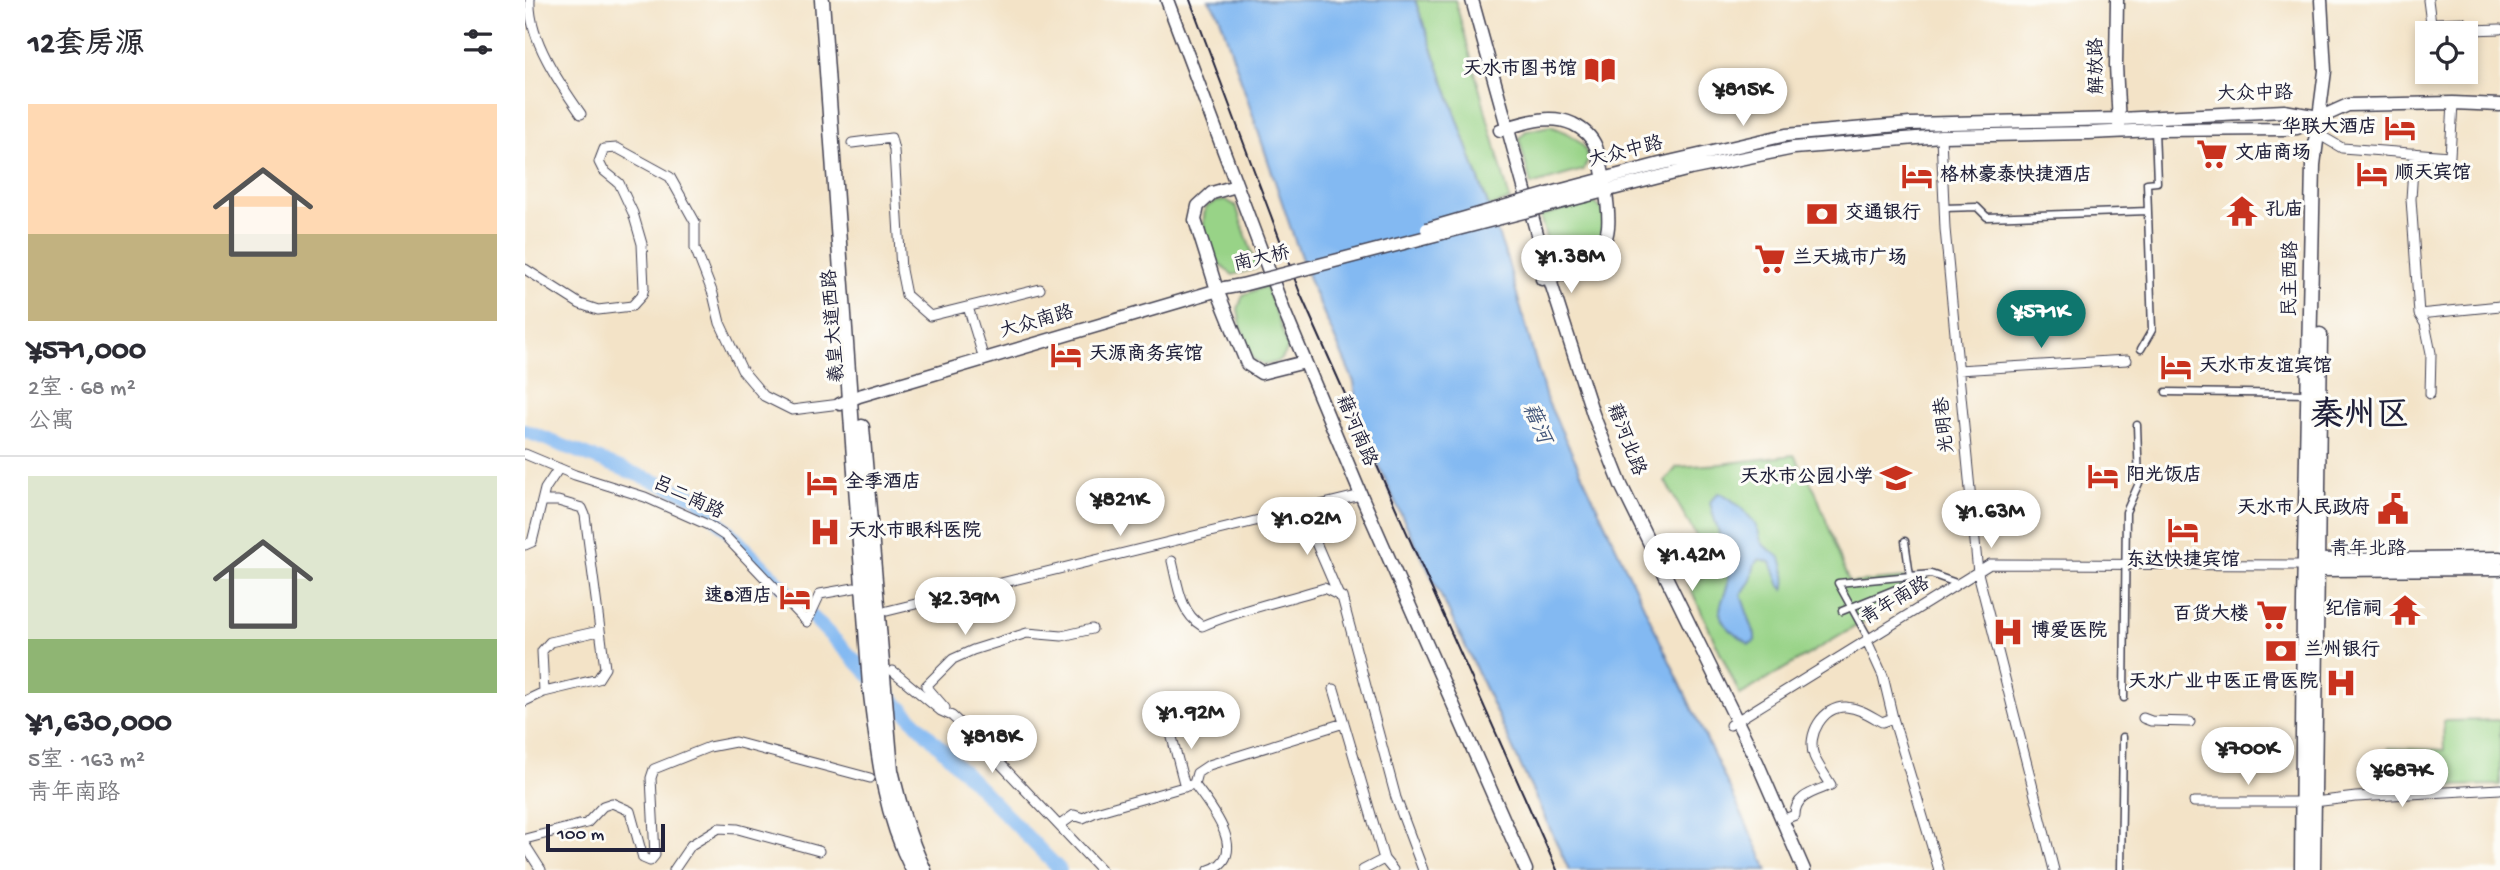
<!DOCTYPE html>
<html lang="zh">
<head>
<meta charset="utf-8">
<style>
  body { margin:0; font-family:"Gochi Hand","LXGW WenKai TC",sans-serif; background:#f2f2f3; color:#2b2b33; height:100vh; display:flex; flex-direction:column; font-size:26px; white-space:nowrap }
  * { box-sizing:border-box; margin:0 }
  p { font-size:23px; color:#7c7c81 }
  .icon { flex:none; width:38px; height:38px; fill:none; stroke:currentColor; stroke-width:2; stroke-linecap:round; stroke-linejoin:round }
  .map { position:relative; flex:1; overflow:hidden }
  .side { display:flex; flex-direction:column; background:#fff; width:525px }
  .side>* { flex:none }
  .fabs { position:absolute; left:1890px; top:21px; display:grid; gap:14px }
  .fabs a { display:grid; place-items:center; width:63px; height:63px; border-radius:0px; background:#fff; box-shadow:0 4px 10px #0003; font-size:35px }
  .scale { position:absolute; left:21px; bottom:18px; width:119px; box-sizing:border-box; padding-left:7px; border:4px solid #22223b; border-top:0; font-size:19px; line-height:24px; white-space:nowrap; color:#22223b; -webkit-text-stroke:5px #fdfcf7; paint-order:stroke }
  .price { position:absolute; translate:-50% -60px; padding:0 16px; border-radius:24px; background:#fff; color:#222; font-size:23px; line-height:46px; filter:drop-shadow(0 2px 4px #0008) }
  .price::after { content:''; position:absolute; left:50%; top:42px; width:21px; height:16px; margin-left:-10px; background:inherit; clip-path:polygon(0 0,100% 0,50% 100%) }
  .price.active { background:#0f766e; color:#fff }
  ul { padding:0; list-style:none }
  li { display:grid; align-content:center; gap:14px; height:371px; padding:0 28px }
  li+li { border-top:2px solid #e1e1e2 }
  li span { display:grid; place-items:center; height:217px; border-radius:0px; color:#555 }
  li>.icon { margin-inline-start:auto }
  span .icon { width:126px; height:126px; fill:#fffc; stroke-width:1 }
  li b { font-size:30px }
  h2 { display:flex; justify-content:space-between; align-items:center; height:84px; padding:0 28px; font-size:30px }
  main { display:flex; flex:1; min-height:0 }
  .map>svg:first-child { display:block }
  .green { fill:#98d387; stroke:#5d7a61; stroke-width:2 }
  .water { fill:#83b9f2; stroke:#526e96; stroke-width:2 }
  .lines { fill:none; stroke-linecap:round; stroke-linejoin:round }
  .river { stroke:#83b9f2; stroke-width:14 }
  .pedestrian-casing { stroke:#413f50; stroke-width:9 }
  .minor-casing { stroke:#413f50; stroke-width:11 }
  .secondary-casing { stroke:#413f50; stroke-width:15 }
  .primary-casing { stroke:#413f50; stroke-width:17 }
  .pedestrian { stroke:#fff; stroke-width:6 }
  .minor { stroke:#fff; stroke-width:9 }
  .secondary { stroke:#fff; stroke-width:12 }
  .primary { stroke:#fff; stroke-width:14 }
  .tram { stroke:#22223b; stroke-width:2 }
  .secondary-bridge-casing { stroke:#413f50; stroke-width:15; stroke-linecap:butt }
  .secondary-bridge { stroke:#fff; stroke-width:12 }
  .labels { text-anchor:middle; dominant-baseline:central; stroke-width:6; stroke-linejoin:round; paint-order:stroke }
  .street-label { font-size:19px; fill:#22223b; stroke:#fdfcf7 }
  .poi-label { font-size:19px; font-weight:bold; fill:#22223b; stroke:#fdfcf7; text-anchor:start }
  .water-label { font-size:21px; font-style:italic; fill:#44577b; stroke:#fdfcf7 }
  .town-label { font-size:33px; font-weight:bold; fill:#22223b; stroke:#fdfcf7 }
</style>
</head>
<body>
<main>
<section class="side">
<h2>12套房源<svg class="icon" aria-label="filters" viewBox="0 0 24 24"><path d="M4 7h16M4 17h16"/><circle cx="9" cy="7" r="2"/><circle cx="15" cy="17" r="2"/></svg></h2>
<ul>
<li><span style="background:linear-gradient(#ffd9b3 60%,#c2b280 0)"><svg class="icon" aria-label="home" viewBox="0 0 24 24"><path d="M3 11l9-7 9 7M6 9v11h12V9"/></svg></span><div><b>¥571,000</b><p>2室 · 68 m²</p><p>公寓</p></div></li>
<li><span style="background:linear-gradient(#dfe7d0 75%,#8fb573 0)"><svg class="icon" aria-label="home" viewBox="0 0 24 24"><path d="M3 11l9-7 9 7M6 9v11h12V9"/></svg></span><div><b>¥1,630,000</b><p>5室 · 163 m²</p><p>青年南路</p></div></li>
</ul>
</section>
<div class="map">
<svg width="1975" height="870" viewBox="0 0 1975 870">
  <rect width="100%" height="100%" fill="#fdfcf7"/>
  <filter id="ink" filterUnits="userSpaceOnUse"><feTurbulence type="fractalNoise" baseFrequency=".0143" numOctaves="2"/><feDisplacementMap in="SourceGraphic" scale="14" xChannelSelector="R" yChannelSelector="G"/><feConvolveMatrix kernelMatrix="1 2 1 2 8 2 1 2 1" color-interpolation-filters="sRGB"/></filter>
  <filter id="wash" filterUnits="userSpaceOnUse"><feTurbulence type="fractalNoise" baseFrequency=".00686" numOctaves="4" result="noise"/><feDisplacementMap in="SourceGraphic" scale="28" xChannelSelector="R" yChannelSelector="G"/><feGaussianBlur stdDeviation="1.57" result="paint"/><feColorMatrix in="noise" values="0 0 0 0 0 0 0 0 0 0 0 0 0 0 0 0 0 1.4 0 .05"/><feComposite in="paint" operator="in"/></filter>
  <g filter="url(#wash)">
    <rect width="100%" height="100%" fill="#f3e3c7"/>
    <path class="green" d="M 890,0 L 930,0 L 985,200 L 964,207 Z
      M 1025,126 C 1042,132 1063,141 1063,161 L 1058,170 L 1006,185 L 994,138 L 1001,131 Z
      M 701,200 L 711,206 L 732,268 L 708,275 C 687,263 673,230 681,207 L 690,202 Z
      M 1067,202 C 1104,217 1052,282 1027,259 L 1015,216 Z
      M 741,286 L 763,347 C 759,360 752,363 739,365 L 728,359 L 716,326 L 713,309 L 718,295 Z
      M 1269,455 L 1290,490 L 1324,583 L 1402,576 L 1402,584 L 1215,695 L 1163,583 L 1191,571 L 1140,481 L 1152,467 L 1196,464 Z
      M 1975,720 L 1975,785 L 1862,787 L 1863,748 L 1919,750 L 1918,721 Z"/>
    <path class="water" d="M 684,0 L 890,0 L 982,259 L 1021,398 L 1243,870 L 1044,870 L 939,643 L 871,504 L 835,422 L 829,382 L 788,289 L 770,241 L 694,15 Z
      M 1193,493 C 1204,494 1228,518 1232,528 C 1235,534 1234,540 1238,544 C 1242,550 1251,552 1255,558 C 1260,565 1262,582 1259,590 L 1255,586 L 1246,562 L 1235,559 L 1230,563 L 1226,580 L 1216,595 L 1230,635 L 1230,641 L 1224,644 C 1217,638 1203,630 1199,623 C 1190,610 1199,599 1202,587 C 1208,565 1189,524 1185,502 Z"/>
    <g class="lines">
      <path class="river" d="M 0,431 L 170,497 L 535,870"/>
    </g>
  </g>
  <g filter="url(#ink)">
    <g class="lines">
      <defs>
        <path id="pedestrian" d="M 1419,208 L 1452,207 L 1462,217 L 1623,211
          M 1616,349 L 1627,330 L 1622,183 L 1632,182 L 1630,130
          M 1641,392 L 1783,394
          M 1380,541 L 1385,576
          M 1317,611 L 1398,578
          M 1344,639 L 1313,583 L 1406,574 L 1434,584
          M 1599,698 L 1601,512 L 1614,483 L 1612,425
          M 1596,870 L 1598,737"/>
        <path id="minor" d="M 5,0 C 3,38 35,84 56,114
          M 1903,0 L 1906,23 L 1937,22 L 1947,30 L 1975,29
          M 1793,134 L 1817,148 L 1925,156 L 1928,103
          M 1416,136 L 1420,229 L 1453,573 L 1529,870
          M 327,143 L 366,138 L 369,150 L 376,270 L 381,295 L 405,316 L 515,289
          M 1889,153 L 1886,199 L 1894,314 L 1900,324 L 1906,353 L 1905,394
          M 0,269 L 55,304 L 73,310 L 107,306 L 117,295 L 119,288 L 117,244 L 108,213 L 94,183 L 78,170 L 74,162 L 79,149 L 92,148 L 145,177 L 170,222 L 170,248 L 188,294 L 195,323 L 217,370 L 239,396 L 267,410 L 315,404
          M 443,307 L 459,359
          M 1894,314 L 1975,306
          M 1433,370 L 1602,360
          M 0,454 L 50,475 L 120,497 L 183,525 L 200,536 L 282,622 L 295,594 L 329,588
          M 17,501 L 33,501 L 57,508 L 60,515 L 80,668 L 73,679 L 19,692
          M 776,508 L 814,596
          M 0,545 L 7,542 L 20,489 L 34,468
          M 647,561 C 653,585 655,613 677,626 C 716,609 758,601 799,588 L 817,597 L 871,798 L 898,870
          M 362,611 L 836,495
          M 1342,641 L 1358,676 L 1368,718
          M 368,671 L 416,711 L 427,716 L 453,740 L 576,870
          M 809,689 L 859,859 L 868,870
          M 0,701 L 19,692 L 17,651 L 25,642 L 74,631
          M 420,708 L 401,686 L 428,659 L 448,650 L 502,633 L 537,636 L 567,629
          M 1618,718 L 1626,721 L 1665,722
          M 643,722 L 660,787
          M 1205,725 L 1465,564 L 1781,565
          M 669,784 C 684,804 727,856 684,870
          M 1669,802 L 1789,802 L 1831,797 L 1975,789
          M 1257,820 L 1270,815 C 1270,795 1290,792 1306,785 C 1301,776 1293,766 1289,756 C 1281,735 1298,706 1321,707 C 1335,708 1346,716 1357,722 L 1368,718 L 1414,870
          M 535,825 L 549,815 L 558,818 L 571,812 L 669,784 L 672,773 L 684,765 L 819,723
          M 0,839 L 62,823 L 78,806 L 87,803 L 105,811 L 118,858 L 125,861 L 130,855 L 126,778 L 129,769 L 184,747 L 210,742 L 345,778
          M 0,845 L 16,870
          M 149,870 L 166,845 L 194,828 L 213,829 L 294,851
          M 838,870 L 859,859"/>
        <path id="secondary" d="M 642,0 L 759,311 L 836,495 L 1001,870
          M 947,0 L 1024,277 L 1068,414 L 1096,485 L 1232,762 L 1279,870
          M 1592,0 L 1591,65 L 1594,125
          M 1794,117 L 1800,71 L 1796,0
          M 975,130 C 999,123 1024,113 1048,124 C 1058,129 1067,137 1071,147 C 1077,163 1085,210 1083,227 C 1082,239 1076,252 1067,260 C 1053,272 1034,275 1017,279
          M 711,186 L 687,193 L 673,206 L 670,220 L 692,290 L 722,364 L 736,373 L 780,362
          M 1037,190 L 1135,164 L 1261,135 L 1385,124 L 1594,119 L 1759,111 L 1794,117
          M 1041,201 L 1165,169 L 1269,148 L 1416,136 L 1564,133 L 1630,130 L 1759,129 L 1772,128 L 1823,105 L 1928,103 L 1975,105
          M 315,404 L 334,396 L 700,288
          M 1784,564 L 1792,560 L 1975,558
          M 1784,567 L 1792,570 L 1975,569"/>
        <path id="primary" d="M 297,0 L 345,686 C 353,752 358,810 388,870
          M 337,427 L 366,770 C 374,804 383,838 399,870
          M 1777,870 L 1779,602 L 1788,165 L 1794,117
          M 1788,870 L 1795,335"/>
      </defs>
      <use href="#pedestrian" class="pedestrian-casing"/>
      <use href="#minor" class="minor-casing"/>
      <use href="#secondary" class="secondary-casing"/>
      <use href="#primary" class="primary-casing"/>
      <use href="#pedestrian" class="pedestrian"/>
      <use href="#minor" class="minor"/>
      <use href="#secondary" class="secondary"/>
      <use href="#primary" class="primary"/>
      <path class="tram" d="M 665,0 L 775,293 L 1032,870"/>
      <defs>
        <path id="secondary-bridge" d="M 902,229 L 1037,190
          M 700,288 L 717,285 L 1041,201"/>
      </defs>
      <use href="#secondary-bridge" class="secondary-bridge-casing"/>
      <use href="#secondary-bridge" class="secondary-bridge"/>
    </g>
  </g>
  <defs>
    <symbol id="library-bare" viewBox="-9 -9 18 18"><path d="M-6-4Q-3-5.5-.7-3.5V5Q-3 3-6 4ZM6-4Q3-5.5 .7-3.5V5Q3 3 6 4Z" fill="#c8321e" stroke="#fdfcf7" stroke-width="2.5" paint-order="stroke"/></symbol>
    <symbol id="hotel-bare" viewBox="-9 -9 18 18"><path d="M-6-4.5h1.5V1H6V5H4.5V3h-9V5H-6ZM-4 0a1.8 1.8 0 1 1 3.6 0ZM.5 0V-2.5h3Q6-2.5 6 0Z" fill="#c8321e" stroke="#fdfcf7" stroke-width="2.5" paint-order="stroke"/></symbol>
    <symbol id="supermarket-bare" viewBox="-9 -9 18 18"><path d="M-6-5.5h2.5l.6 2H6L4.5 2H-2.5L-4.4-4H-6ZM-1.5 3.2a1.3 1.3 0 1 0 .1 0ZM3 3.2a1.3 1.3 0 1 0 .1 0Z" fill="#c8321e" stroke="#fdfcf7" stroke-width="2.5" paint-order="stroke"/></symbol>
    <symbol id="temple-bare" viewBox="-9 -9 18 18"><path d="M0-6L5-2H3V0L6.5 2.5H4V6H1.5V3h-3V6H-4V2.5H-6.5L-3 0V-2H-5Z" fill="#c8321e" stroke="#fdfcf7" stroke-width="2.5" paint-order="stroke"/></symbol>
    <symbol id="bank-bare" viewBox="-9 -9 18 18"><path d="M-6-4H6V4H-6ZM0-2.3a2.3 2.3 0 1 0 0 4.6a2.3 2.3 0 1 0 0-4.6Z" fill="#c8321e" stroke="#fdfcf7" stroke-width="2.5" paint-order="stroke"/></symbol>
    <symbol id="school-bare" viewBox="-9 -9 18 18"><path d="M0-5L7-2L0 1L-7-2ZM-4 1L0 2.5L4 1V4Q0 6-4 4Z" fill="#c8321e" stroke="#fdfcf7" stroke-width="2.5" paint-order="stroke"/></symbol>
    <symbol id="civic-bare" viewBox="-9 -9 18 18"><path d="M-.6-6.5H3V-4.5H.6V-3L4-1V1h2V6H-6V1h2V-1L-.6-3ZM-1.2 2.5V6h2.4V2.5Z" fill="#c8321e" stroke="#fdfcf7" stroke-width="2.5" paint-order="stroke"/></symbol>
    <symbol id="hospital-bare" viewBox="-9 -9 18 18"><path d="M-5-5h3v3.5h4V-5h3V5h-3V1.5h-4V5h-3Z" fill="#c8321e" stroke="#fdfcf7" stroke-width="2.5" paint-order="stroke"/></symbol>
  </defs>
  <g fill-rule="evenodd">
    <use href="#library-bare" x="1053" y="48" width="44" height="44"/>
    <use href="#hotel-bare" x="1853" y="106" width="44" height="44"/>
    <use href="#supermarket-bare" x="1665" y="132" width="44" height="44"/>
    <use href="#hotel-bare" x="1825" y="152" width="44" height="44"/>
    <use href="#hotel-bare" x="1370" y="154" width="44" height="44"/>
    <use href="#temple-bare" x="1695" y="189" width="44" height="44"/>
    <use href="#bank-bare" x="1275" y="192" width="44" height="44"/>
    <use href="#supermarket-bare" x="1223" y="237" width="44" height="44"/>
    <use href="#hotel-bare" x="519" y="333" width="44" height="44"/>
    <use href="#hotel-bare" x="1629" y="345" width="44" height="44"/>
    <use href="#hotel-bare" x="1556" y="454" width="44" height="44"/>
    <use href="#school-bare" x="1349" y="456" width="44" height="44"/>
    <use href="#hotel-bare" x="275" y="461" width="44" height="44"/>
    <use href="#civic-bare" x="1846" y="487" width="44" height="44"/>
    <use href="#hotel-bare" x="1636" y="508" width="44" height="44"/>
    <use href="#hospital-bare" x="278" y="510" width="44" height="44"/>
    <use href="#hotel-bare" x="248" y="575" width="44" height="44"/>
    <use href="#temple-bare" x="1858" y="588" width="44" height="44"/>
    <use href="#supermarket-bare" x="1725" y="593" width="44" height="44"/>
    <use href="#hospital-bare" x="1461" y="610" width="44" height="44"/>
    <use href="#bank-bare" x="1734" y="629" width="44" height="44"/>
    <use href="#hospital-bare" x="1794" y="661" width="44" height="44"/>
  </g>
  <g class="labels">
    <g class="street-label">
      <text transform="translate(1573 66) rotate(-91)">解放路</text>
      <text transform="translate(1730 95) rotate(-1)">大众中路</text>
      <text transform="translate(1101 153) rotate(-14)">大众中路</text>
      <text transform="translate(737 260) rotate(-13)">南大桥</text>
      <text transform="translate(1767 279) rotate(-89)">民主西路</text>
      <text transform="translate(512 323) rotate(-16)">大众南路</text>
      <text transform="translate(310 326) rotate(-94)">羲皇大道西路</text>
      <text transform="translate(1421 425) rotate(-96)">光明巷</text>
      <text transform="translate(830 431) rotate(67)">藉河南路</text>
      <text transform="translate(1100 440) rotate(69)">藉河北路</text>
      <text transform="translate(163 499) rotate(25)">吕二南路</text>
      <text x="1843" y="550">青年北路</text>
      <text transform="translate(1371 602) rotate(-31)">青年南路</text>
    </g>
    <g class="poi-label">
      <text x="1052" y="70" text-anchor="end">天水市图书馆</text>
      <text x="1852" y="128" text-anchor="end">华联大酒店</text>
      <text x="1710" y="154">文庙商场</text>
      <text x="1870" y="174">顺天宾馆</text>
      <text x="1415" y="176">格林豪泰快捷酒店</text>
      <text x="1740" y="211">孔庙</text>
      <text x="1320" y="214">交通银行</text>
      <text x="1268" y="259">兰天城市广场</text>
      <text x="564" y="355">天源商务宾馆</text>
      <text x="1674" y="367">天水市友谊宾馆</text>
      <text x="1601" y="476">阳光饭店</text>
      <text x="1348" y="478" text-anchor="end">天水市公园小学</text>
      <text x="320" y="483">全季酒店</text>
      <text x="1845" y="509" text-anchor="end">天水市人民政府</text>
      <text x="323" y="532">天水市眼科医院</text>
      <text x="1658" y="561" text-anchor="middle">东达快捷宾馆</text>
      <text x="247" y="597" text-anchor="end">速8酒店</text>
      <text x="1857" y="610" text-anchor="end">纪信祠</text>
      <text x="1724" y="615" text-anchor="end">百货大楼</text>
      <text x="1506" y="632">博爱医院</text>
      <text x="1779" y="651">兰州银行</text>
      <text x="1793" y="683" text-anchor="end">天水广业中医正骨医院</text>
    </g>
    <g class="water-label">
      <text transform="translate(1010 424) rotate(66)">藉河</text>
    </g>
    <g class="town-label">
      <text x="1835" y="418">秦州区</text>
    </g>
  </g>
</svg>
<div class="fabs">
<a><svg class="icon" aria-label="locate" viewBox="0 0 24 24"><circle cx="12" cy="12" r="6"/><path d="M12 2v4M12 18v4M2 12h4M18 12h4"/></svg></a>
</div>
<div class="scale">100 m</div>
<b class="price" style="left:1218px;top:128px">¥815K</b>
<b class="price" style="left:1046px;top:295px">¥1.38M</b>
<b class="price active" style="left:1516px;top:350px">¥571K</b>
<b class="price" style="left:595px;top:538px">¥821K</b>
<b class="price" style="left:1466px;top:550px">¥1.63M</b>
<b class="price" style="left:782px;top:557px">¥1.02M</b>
<b class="price" style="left:1167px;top:593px">¥1.42M</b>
<b class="price" style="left:440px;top:637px">¥2.39M</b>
<b class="price" style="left:666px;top:751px">¥1.92M</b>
<b class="price" style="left:467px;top:775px">¥818K</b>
<b class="price" style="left:1723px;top:787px">¥700K</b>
<b class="price" style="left:1877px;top:809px">¥687K</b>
</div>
</main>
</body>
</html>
